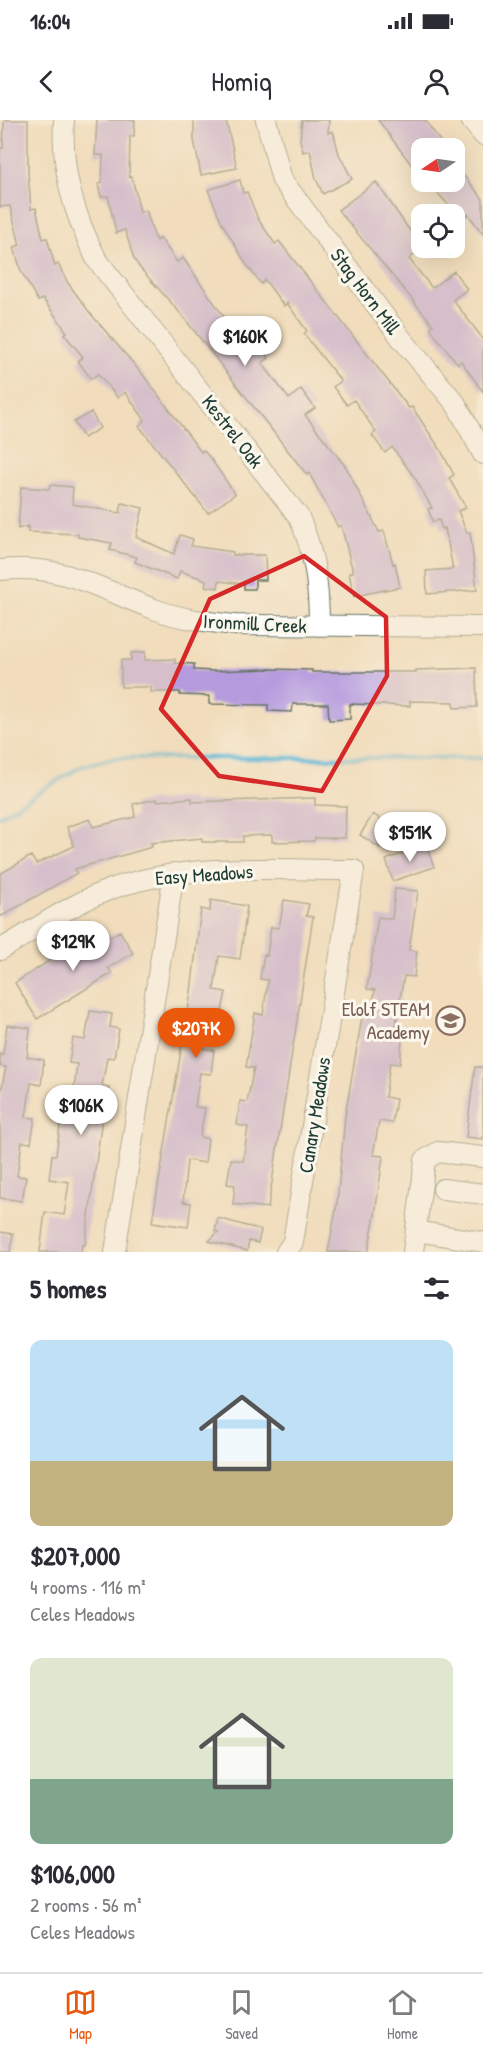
<!DOCTYPE html>
<html lang="en">
<head>
<meta charset="utf-8">
<style>
  body { margin:0; font-family:"Patrick Hand",sans-serif; background:#f2f2f3; color:#2b2b33; height:100vh; display:flex; flex-direction:column; font-size:22px; white-space:nowrap }
  * { box-sizing:border-box; margin:0 }
  p { font-size:20px; color:#7c7c81 }
  .icon { flex:none; width:33px; height:33px; fill:none; stroke:currentColor; stroke-width:2; stroke-linecap:round; stroke-linejoin:round }
  .map { position:relative; height:1132px; overflow:hidden }
  .drawer { display:flex; flex-direction:column; background:#fff; flex:1 }
  .drawer>* { flex:none }
  .needle { width:39px; rotate:257deg }
  .buttons { position:absolute; left:411px; top:18px; display:grid; gap:12px }
  .buttons a { display:grid; place-items:center; width:54px; height:54px; border-radius:12px; background:#fff; box-shadow:0 6px 24px #0002; font-size:30px }
  .price { position:absolute; translate:-50% -51px; padding:0 14px; border-radius:21px; background:#fff; color:#222; font-size:20px; line-height:39px; filter:drop-shadow(0 2px 3px #0008) }
  .price::after { content:''; position:absolute; left:50%; top:36px; width:18px; height:14px; margin-left:-9px; background:inherit; clip-path:polygon(0 0,100% 0,50% 100%) }
  .price.current { background:#ea580c; color:#fff }
  ul { padding:0; list-style:none }
  li { display:grid; align-content:center; gap:12px; height:318px; padding:0 30px }
  li span { display:grid; place-items:center; height:186px; border-radius:12px; color:#555 }
  li>.icon { margin-inline-start:auto }
  span .icon { width:108px; height:108px; fill:#fffc; stroke-width:1 }
  li b { font-size:26px }
  h2 { display:flex; justify-content:space-between; align-items:center; height:72px; padding:0 30px; font-size:26px }
  .status { display:flex; justify-content:space-between; align-items:center; height:42px; padding:0 30px; background:#fff; direction:ltr }
  .status svg { height:16px; fill:currentColor }
  header { display:flex; justify-content:space-between; align-items:center; height:78px; padding:0 30px; background:#fff; font-size:27px; font-weight:600 }
  .tabs { display:flex; justify-content:space-around; align-items:center; height:84px; border-top:2px solid #e1e1e2; background:#fff; font-size:16px; color:#7c7c81 }
  .tabs a { display:grid; justify-items:center; gap:3px }
  .tabs .current { color:#ea580c }
  .map>svg:first-child { display:block }
  .lines { fill:none; stroke-linecap:round; stroke-linejoin:round }
  .stream { stroke:#54b4d2; stroke-width:4.5 }
  .building { fill:#b59bde }
  .minor-casing { stroke:#687564; stroke-width:22 }
  .minor { stroke:#fff; stroke-width:20 }
  .marked { fill:none; stroke:#d62828; stroke-width:4.5; stroke-linejoin:round }
  .labels { text-anchor:middle; dominant-baseline:central; stroke-width:6; stroke-linejoin:round; paint-order:stroke }
  .street-label { font-size:20px; fill:#1f3d34; stroke:#fbf7ec }
  .education-label { font-size:20px; fill:#785e54; stroke:#fbf7ec; text-anchor:end }
</style>
</head>
<body>
<div class="status"><b>16:04</b><svg viewBox="0 0 49 12"><path d="M0 12V9h3v3zM5 12V6h3v6zM10 12V3h3v9zM15 12V0h3v12zM26 1h20v11H26zM47 4h2v5h-2z"/></svg></div>
<header><svg class="icon" aria-label="back" viewBox="0 0 24 24"><path d="M15 5l-7 7 7 7"/></svg>Homiq<svg class="icon" aria-label="person" viewBox="0 0 24 24"><circle cx="12" cy="8" r="4"/><path d="M4 21q1-7 8-7t8 7"/></svg></header>
<div class="map">
<svg width="483" height="1132" viewBox="0 0 483 1132">
  <rect width="100%" height="100%" fill="#fbf7ec"/>
  <filter id="ink" filterUnits="userSpaceOnUse"><feTurbulence type="fractalNoise" baseFrequency=".0167" numOctaves="2"/><feDisplacementMap in="SourceGraphic" scale="12" xChannelSelector="R" yChannelSelector="G"/><feConvolveMatrix kernelMatrix="1 2 1 2 8 2 1 2 1" color-interpolation-filters="sRGB"/></filter>
  <filter id="wash" filterUnits="userSpaceOnUse"><feTurbulence type="fractalNoise" baseFrequency=".008" numOctaves="4" result="noise"/><feDisplacementMap in="SourceGraphic" scale="24" xChannelSelector="R" yChannelSelector="G"/><feGaussianBlur stdDeviation="1.35" result="paint"/><feColorMatrix in="noise" values="0 0 0 0 0 0 0 0 0 0 0 0 0 0 0 0 0 1.4 0 .05"/><feComposite in="paint" operator="in"/></filter>
  <g filter="url(#wash)">
    <rect width="100%" height="100%" fill="#f1ddbc"/>
    <g class="lines">
      <path class="stream" d="M 0,696 L 80,647 L 114,638 L 483,638"/>
    </g>
    <g id="blocks">
      <path class="building" d="M 4,0 L 28,0 L 28,52 L 31,89 L 36,88 L 43,119 L 47,118 L 55,146 L 58,144 L 68,163 L 90,193 L 144,256 L 201,332 L 203,330 L 211,339 L 235,374 L 208,393 L 139,306 L 145,300 L 125,272 L 118,278 L 98,254 L 91,259 L 78,241 L 83,237 L 64,214 L 67,212 L 43,179 L 38,181 L 21,151 L 14,127 L 20,125 L 10,86 L 0,87 L 0,28 L 3,28 Z
        M 97,0 L 135,0 L 134,16 L 130,16 L 129,57 L 132,57 L 140,92 L 146,90 L 156,121 L 160,118 L 177,142 L 183,138 L 233,210 L 235,208 L 254,232 L 261,226 L 269,238 L 262,243 L 289,279 L 301,269 L 315,288 L 305,295 L 346,347 L 379,412 L 384,411 L 393,444 L 395,443 L 400,467 L 354,476 L 349,453 L 353,452 L 341,405 L 338,407 L 309,353 L 307,355 L 181,194 L 140,148 L 134,139 L 125,110 L 116,113 L 108,76 L 101,77 L 98,64 L 102,63 L 103,35 L 95,35 Z
        M 194,0 L 226,0 L 237,48 L 201,55 L 194,20 Z
        M 302,0 L 329,0 L 328,13 L 333,11 L 339,34 L 352,59 L 323,74 L 316,59 L 310,30 L 303,32 L 300,20 Z
        M 378,0 L 425,0 L 445,28 L 422,28 L 422,59 Z
        M 454,44 L 483,79 L 483,114 L 468,94 L 462,99 L 427,62 L 454,62 Z
        M 240,60 L 243,73 L 247,72 L 258,99 L 275,124 L 279,121 L 409,288 L 412,287 L 440,329 L 454,355 L 449,358 L 466,388 L 458,391 L 467,413 L 470,412 L 477,470 L 427,474 L 426,451 L 453,449 L 445,408 L 442,409 L 439,400 L 433,402 L 428,389 L 432,388 L 415,358 L 392,327 L 385,333 L 372,315 L 376,312 L 354,280 L 347,285 L 333,267 L 341,261 L 304,214 L 307,211 L 287,183 L 284,186 L 265,160 L 261,164 L 246,144 L 222,103 L 208,70 Z
        M 376,62 L 422,128 L 409,139 L 432,168 L 454,151 L 467,169 L 453,180 L 483,219 L 483,272 L 461,241 L 458,244 L 438,219 L 430,208 L 433,205 L 411,178 L 338,90 Z
        M 91,292 L 100,308 L 84,318 L 74,302 Z
        M 50,365 L 73,367 L 72,384 L 120,393 L 122,383 L 143,388 L 136,417 L 174,434 L 180,415 L 193,419 L 191,426 L 233,432 L 233,435 L 265,435 L 266,460 L 255,460 L 255,469 L 244,469 L 244,464 L 219,461 L 218,468 L 205,466 L 206,460 L 180,451 L 177,459 L 135,442 L 137,437 L 110,430 L 112,423 L 78,417 L 78,414 L 28,412 L 28,406 L 18,409 L 21,367 L 49,369 Z
        M 145,532 L 145,540 L 175,539 L 175,543 L 194,544 L 194,550 L 213,551 L 269,549 L 312,550 L 312,552 L 416,552 L 416,550 L 476,548 L 477,587 L 454,588 L 454,582 L 410,581 L 410,586 L 350,584 L 350,599 L 329,600 L 328,584 L 293,584 L 292,592 L 268,591 L 268,585 L 209,584 L 209,576 L 180,575 L 180,572 L 151,572 L 151,567 L 121,567 L 121,540 L 131,540 L 131,533 Z
        M 192,678 L 192,682 L 315,678 L 315,685 L 346,686 L 345,718 L 315,718 L 314,721 L 272,722 L 272,715 L 243,716 L 243,722 L 202,722 L 202,718 L 151,723 L 152,727 L 75,749 L 77,753 L 0,797 L 0,754 L 31,736 L 36,744 L 74,726 L 67,707 L 90,699 L 93,707 L 135,697 L 133,684 L 157,679 L 157,681 Z
        M 373,694 L 393,708 L 380,728 L 360,715 Z
        M 426,725 L 434,747 L 393,761 L 386,740 Z
        M 395,769 L 418,771 L 409,830 L 417,831 L 414,857 L 404,856 L 399,885 L 394,918 L 402,919 L 400,944 L 390,943 L 385,977 L 396,979 L 392,1003 L 379,1001 L 373,1035 L 383,1036 L 375,1095 L 368,1132 L 328,1132 L 337,1084 L 345,996 L 362,897 L 370,898 L 375,870 L 367,869 L 378,797 L 392,799 Z
        M 211,780 L 247,786 L 240,839 L 219,836 L 214,870 L 226,872 L 221,896 L 210,895 L 204,929 L 214,930 L 211,954 L 200,953 L 195,987 L 205,988 L 200,1017 L 208,1019 L 205,1043 L 187,1040 L 183,1082 L 191,1083 L 188,1107 L 152,1102 L 191,872 L 201,789 L 210,791 Z
        M 284,780 L 309,784 L 306,796 L 313,797 L 268,1088 L 233,1084 L 235,1065 L 227,1064 L 231,1039 L 243,1041 L 248,1007 L 237,1005 L 240,981 L 247,982 L 254,948 L 246,947 L 255,893 L 263,895 L 268,860 L 260,859 L 264,835 L 267,836 L 271,807 L 279,808 Z
        M 104,809 L 109,817 L 120,811 L 133,833 L 108,848 L 112,853 L 37,899 L 15,863 L 78,822 L 79,824 Z
        M 90,891 L 112,894 L 110,907 L 119,909 L 114,938 L 107,937 L 102,966 L 109,967 L 107,984 L 105,999 L 102,998 L 85,1125 L 82,1125 L 81,1132 L 40,1132 L 45,1092 L 64,1095 L 69,1062 L 49,1059 L 52,1035 L 56,1035 L 64,977 L 73,978 L 77,944 L 69,943 L 73,918 L 85,920 Z
        M 7,905 L 30,908 L 27,937 L 44,940 L 41,965 L 31,963 L 26,997 L 35,998 L 31,1023 L 22,1022 L 17,1056 L 26,1057 L 22,1081 L 0,1078 L 0,976 L 6,947 L 0,946 L 0,933 L 3,934 Z
        M 475,947 L 483,947 L 483,1019 L 466,1017 Z
        M 218,1098 L 261,1110 L 258,1123 L 249,1121 L 247,1131 L 209,1121 L 218,1112 L 215,1111 Z
        M 0,1112 L 13,1114 L 10,1132 L 0,1132 Z"/>
    </g>
  </g>
  <g filter="url(#ink)">
    <use href="#blocks" fill-opacity="0" stroke="#687564" stroke-width="1.5"/>
    <g class="lines">
      <defs>
        <path id="minor" d="M 64,0 C 61,52 74,95 97,140 L 299,397 C 315,434 319,466 319,506
          M 266,0 L 282,60 L 401,218 L 456,284 L 483,334
          M 471,0 L 483,15
          M 0,450 C 66,444 96,468 154,489 C 180,499 208,502 235,505 L 483,507
          M 0,830 C 38,808 75,781 117,767 C 193,742 276,750 354,750 L 293,1122 L 286,1132
          M 443,1069 L 483,1074
          M 416,1111 L 483,1122
          M 115,1132 L 174,753
          M 413,1132 L 425,1040 L 438,1032 L 483,1037"/>
      </defs>
      <use href="#minor" class="minor-casing"/>
      <use href="#minor" class="minor"/>
    </g>
  </g>
  <path d="M0 0H483V1132H0ZM 304,436 L 386,497 L 387,556 L 322,671 L 219,656 L 161,589 L 210,479 Z" fill="#f1ddbc" fill-opacity=".55" fill-rule="evenodd"/>
  <path class="marked" d="M 304,436 L 386,497 L 387,556 L 322,671 L 219,656 L 161,589 L 210,479 Z"/>
  <defs>
    <symbol id="school-ring" viewBox="-11 -11 22 22"><circle r="9.5" fill="#fbf7ec" stroke="#8d6e63" stroke-width="1.5"/><path d="M0-5L7-2L0 1L-7-2ZM-4 1L0 2.5L4 1V4Q0 6-4 4Z" fill="#8d6e63"/></symbol>
  </defs>
  <g fill-rule="evenodd">
    <use href="#school-ring" x="434" y="884" width="33" height="33"/>
  </g>
  <g class="labels">
    <g class="street-label">
      <text transform="translate(366 171) rotate(53)">Stag Horn Mill</text>
      <text transform="translate(233 311) rotate(52)">Kestrel Oak</text>
      <text transform="translate(255 503) rotate(3)">Ironmill Creek</text>
      <text transform="translate(204 754) rotate(-4)">Easy Meadows</text>
      <text transform="translate(314 995) rotate(-81)">Canary Meadows</text>
    </g>
    <g class="education-label">
      <text x="430" y="888">Elolf STEAM<tspan x="430" dy="23">Academy</tspan></text>
    </g>
  </g>
</svg>
<div class="buttons">
<a><svg class="needle" viewBox="-14 -14 28 28"><path d="M0-13l5 13h-10z" fill="#e53935"/><path d="M0 13l5-13h-10z" fill="#7c7c81"/></svg></a>
<a><svg class="icon" aria-label="locate" viewBox="0 0 24 24"><circle cx="12" cy="12" r="6"/><path d="M12 2v4M12 18v4M2 12h4M18 12h4"/></svg></a>
</div>
<b class="price" style="left:245px;top:247px">$160K</b>
<b class="price" style="left:410px;top:743px">$151K</b>
<b class="price" style="left:73px;top:852px">$129K</b>
<b class="price current" style="left:196px;top:939px">$207K</b>
<b class="price" style="left:81px;top:1016px">$106K</b>
</div>
<section class="drawer">
<h2>5 homes<svg class="icon" aria-label="filters" viewBox="0 0 24 24"><path d="M4 7h16M4 17h16"/><circle cx="9" cy="7" r="2"/><circle cx="15" cy="17" r="2"/></svg></h2>
<ul>
<li><span style="background:linear-gradient(#bfe0f5 65%,#c2b280 0)"><svg class="icon" aria-label="home" viewBox="0 0 24 24"><path d="M3 11l9-7 9 7M6 9v11h12V9"/></svg></span><div><b>$207,000</b><p>4 rooms · 116 m²</p><p>Celes Meadows</p></div></li>
<li><span style="background:linear-gradient(#dfe7d0 65%,#7fa58c 0)"><svg class="icon" aria-label="home" viewBox="0 0 24 24"><path d="M3 11l9-7 9 7M6 9v11h12V9"/></svg></span><div><b>$106,000</b><p>2 rooms · 56 m²</p><p>Celes Meadows</p></div></li>
</ul>
</section>
<nav class="tabs">
<a class="current"><svg class="icon" aria-label="map" viewBox="0 0 24 24"><path d="M3 6l6-2 6 2 6-2v14l-6 2-6-2-6 2zM9 4v14M15 6v14"/></svg>Map</a>
<a><svg class="icon" aria-label="saved" viewBox="0 0 24 24"><path d="M7 4h10v16l-5-4-5 4z"/></svg>Saved</a>
<a><svg class="icon" aria-label="home" viewBox="0 0 24 24"><path d="M3 11l9-7 9 7M6 9v11h12V9"/></svg>Home</a>
</nav>
</body>
</html>
